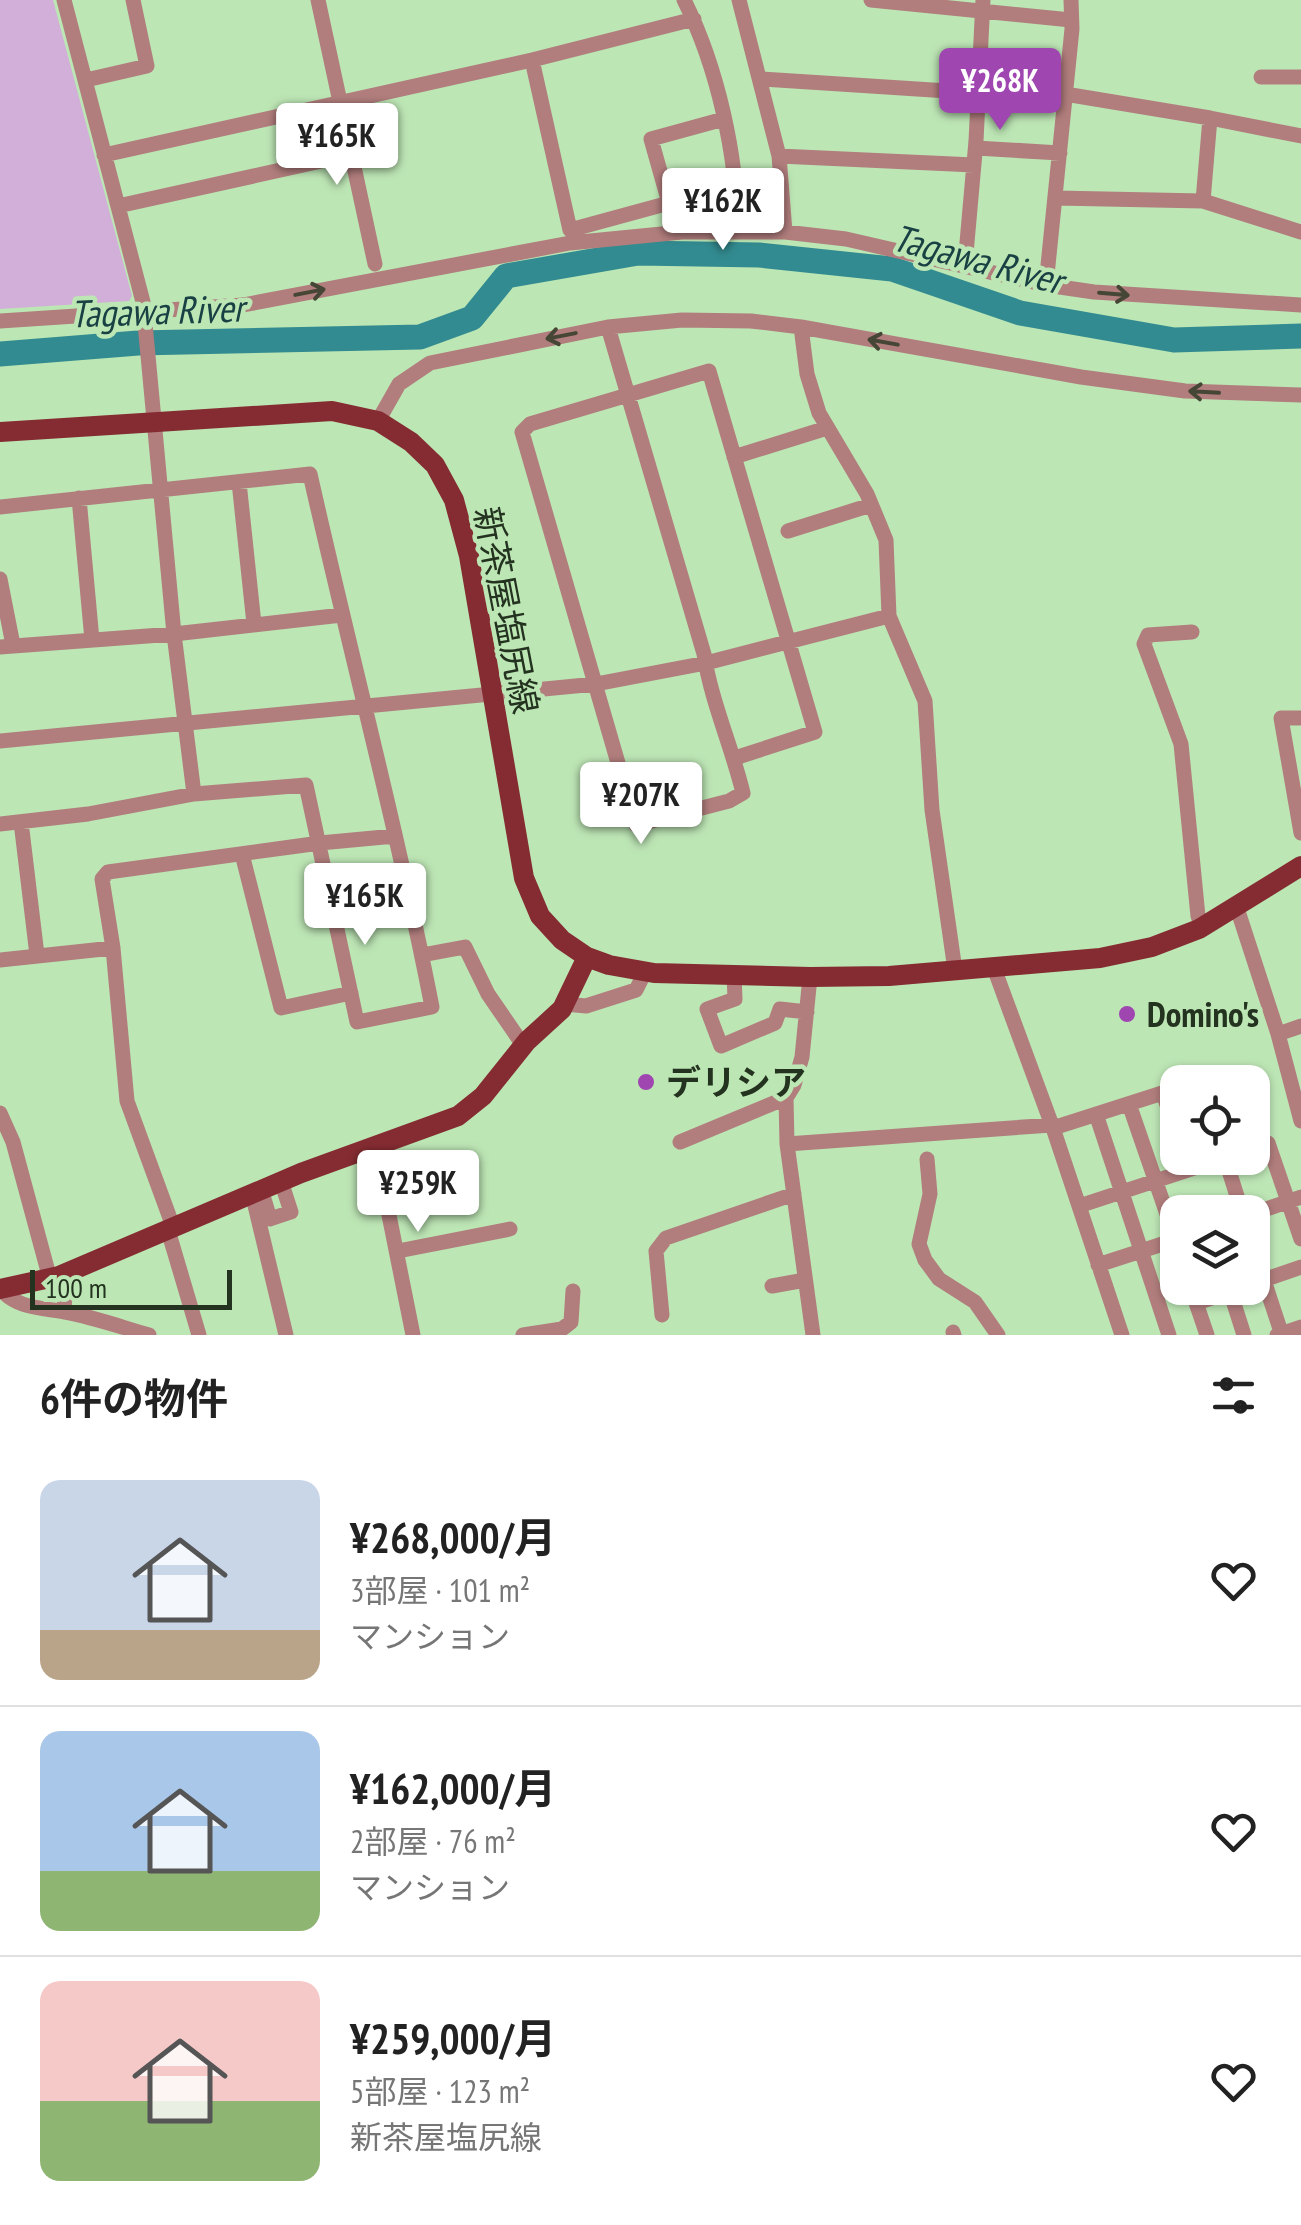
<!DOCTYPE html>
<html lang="ja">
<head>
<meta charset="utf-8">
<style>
  body { margin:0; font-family:"PT Sans Narrow","Noto Sans JP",sans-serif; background:#f2f2f2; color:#222; height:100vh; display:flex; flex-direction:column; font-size:38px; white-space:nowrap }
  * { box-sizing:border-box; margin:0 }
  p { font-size:32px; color:#767676 }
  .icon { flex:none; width:55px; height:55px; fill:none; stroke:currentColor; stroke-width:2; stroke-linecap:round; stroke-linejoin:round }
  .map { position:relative; height:1335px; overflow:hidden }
  .drawer { display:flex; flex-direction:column; background:#fff; flex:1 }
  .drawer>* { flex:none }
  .controls { position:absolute; left:1160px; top:1065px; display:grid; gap:20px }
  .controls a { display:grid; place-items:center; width:110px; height:110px; border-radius:20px; background:#fff; box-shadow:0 2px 8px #0004; font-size:50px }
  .scale { position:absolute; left:30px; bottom:25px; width:202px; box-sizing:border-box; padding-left:10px; border:5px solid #23331f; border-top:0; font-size:28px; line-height:35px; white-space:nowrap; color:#23331f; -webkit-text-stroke:8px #bde6b5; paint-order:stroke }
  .price { position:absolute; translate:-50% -85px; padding:0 22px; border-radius:10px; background:#fff; color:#222; font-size:32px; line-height:65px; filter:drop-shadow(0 2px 5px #0008) }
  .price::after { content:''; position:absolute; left:50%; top:60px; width:30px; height:22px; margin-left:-15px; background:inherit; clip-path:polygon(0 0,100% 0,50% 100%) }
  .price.current { background:#9f46b1; color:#fff }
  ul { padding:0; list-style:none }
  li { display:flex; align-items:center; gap:30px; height:250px; padding:0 40px }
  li+li { border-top:2px solid #e0e0e0 }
  li span { display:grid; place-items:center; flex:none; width:280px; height:200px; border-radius:20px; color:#555 }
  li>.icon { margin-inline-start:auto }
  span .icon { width:120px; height:120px; fill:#fffc; stroke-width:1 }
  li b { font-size:42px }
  h2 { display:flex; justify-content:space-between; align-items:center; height:120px; padding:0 40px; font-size:42px }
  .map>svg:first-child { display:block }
  .green { fill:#d2afd9 }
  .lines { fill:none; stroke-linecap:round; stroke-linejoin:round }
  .river { stroke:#328b90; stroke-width:25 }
  .minor { stroke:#b17e7d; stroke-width:15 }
  .major { stroke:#852c32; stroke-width:20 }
  .oneway { stroke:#464636 }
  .poi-dot { fill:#9f46b1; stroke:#bde6b5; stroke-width:4 }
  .labels { text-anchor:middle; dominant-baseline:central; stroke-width:9; stroke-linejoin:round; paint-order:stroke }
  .street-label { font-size:35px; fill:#23331f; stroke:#bde6b5 }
  .poi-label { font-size:35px; font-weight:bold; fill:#23331f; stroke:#bde6b5; text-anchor:start }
  .water-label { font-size:38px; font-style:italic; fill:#194144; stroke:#bde6b5 }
</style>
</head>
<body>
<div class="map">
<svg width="1301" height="1335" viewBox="0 0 1301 1335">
  <rect width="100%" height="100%" fill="#bde6b5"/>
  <path class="green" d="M 0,0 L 53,0 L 132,296 L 129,301 L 0,309 Z"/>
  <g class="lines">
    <path class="river" d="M 0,354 L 138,343 L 420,337 L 472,318 L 506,276 L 638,253 L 759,255 L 892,269 L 1020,313 L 1174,340 L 1301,336"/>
    <path class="minor" d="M 64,0 L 143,302 L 174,634 L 194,794
      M 318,0 L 375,264
      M 684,0 C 717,66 738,157 737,231
      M 739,0 L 779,156 L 785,232
      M 871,0 L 1071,20
      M 532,60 L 570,230 L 669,203 L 651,139 L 724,119
      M 1261,77 L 1301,77
      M 761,79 L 979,93
      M 86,80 L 147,66 L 133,0
      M 1065,94 L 1210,118 L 1203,201 L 1301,232
      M 1210,118 L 1301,136
      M 976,148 L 1060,153
      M 104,155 L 532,60 L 694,19
      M 779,156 L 974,165
      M 1056,198 L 1203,201
      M 118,206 L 353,154
      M 965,265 L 976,141 L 983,0
      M 1046,285 L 1072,29 L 1071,0
      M 0,321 L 243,305 L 570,243 L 682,232 L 785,232 L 846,239 L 1046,285 L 1094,292 L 1301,305
      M 608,327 L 704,654 C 711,701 732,747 743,793 L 729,801 L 636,825 L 522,432 L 530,424 L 709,371 L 815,732 L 735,758
      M 801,327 L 807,374 L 819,413 L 867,494 L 886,540 L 889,616 L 925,701 L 932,810 L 955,970
      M 378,421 L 399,384 L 430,363 L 608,327 L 682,320 L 751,321 L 801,327 L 1081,377 L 1185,391 L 1301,395
      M 734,457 L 827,428
      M 239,482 L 254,624
      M 79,498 L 92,640
      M 0,507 L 310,474 C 350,652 397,828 432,1007 L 357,1022 L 306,785 L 194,794 L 88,814 L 0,824
      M 788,531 L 871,505
      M 0,579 L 13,645
      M 1192,632 L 1148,635 L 1144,644 L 1181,744 L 1198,916 L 1202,927
      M 0,647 L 174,634 L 342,615
      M 1301,718 L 1281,718 L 1301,833
      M 0,741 L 596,684 L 706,663 L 889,616
      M 21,822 L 37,955
      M 242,854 L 281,1008 L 351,993
      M 1237,908 L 1278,1034 L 1301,1121
      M 422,955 L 465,947 L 488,994 L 523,1045
      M 0,960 L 113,948
      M 994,968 L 1053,1128 L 1122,1335
      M 734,975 L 735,999 L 707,1009 L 721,1046 L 775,1023 L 780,1009 L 807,1012
      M 810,977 L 802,1057 L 794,1085 L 786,1098 L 787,1144 L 813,1335
      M 565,1004 L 586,1006 L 636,990 L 645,972
      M 1278,1034 L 1301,1026
      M 1195,1082 L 1201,1082
      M 1163,1093 L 1178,1137
      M 1129,1104 L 1178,1246
      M 0,1113 L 13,1142 L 50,1279
      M 1096,1114 L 1169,1335
      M 1053,1128 L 1178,1088
      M 680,1142 L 786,1098
      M 1268,1143 L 1301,1239
      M 787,1144 L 1052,1125
      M 375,1145 L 413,1335
      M 1225,1158 L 1242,1212
      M 927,1159 L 930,1194 L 919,1244 L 925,1260 L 939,1279 L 975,1302 L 998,1335
      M 261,1189 L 270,1219 L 291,1212 L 281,1181
      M 252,1193 L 286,1335
      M 1079,1206 L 1225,1158
      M 1252,1214 L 1301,1197
      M 1252,1244 L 1282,1335
      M 398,1251 L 510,1229
      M 1098,1265 L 1178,1239
      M 59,1276 L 65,1293 L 64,1312
      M 1252,1284 L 1301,1267
      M 772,1286 L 805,1280
      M 1191,1288 L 1207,1335
      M 1229,1288 L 1244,1335
      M 1,1289 C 15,1308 43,1308 65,1312 C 93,1317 121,1327 149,1335
      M 1196,1303 L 1242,1288
      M 662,1315 L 656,1251 L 666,1238 L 794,1194
      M 953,1332 L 954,1335
      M 199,1335 L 170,1237 L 171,1221 L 127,1101 L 113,948 L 102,879 L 108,872 L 320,843 L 395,836
      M 523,1335 L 562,1329 L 571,1322 L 573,1291
      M 1277,1335 L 1301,1327"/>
    <path class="major" d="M 0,432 L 332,411 L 378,421 L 411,442 L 435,465 L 454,500 L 469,556 L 524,878 L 540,916 L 562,940 L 587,957 L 609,965 L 654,973 L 810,977 L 889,976 L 1100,958 L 1152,947 L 1199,929 L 1301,866
      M 0,1289 L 59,1276 L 301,1173 L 458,1116 L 483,1096 L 527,1041 L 562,1009 L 587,957"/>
  </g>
  <defs><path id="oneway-shaft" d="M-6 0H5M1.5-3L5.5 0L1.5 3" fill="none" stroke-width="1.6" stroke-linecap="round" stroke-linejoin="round" transform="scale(2.5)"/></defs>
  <g class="oneway">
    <use href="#oneway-shaft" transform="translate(310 292) rotate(-11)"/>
    <use href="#oneway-shaft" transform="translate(1114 294) rotate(5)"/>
    <use href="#oneway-shaft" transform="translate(561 336) rotate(169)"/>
    <use href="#oneway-shaft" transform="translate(883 342) rotate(-170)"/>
    <use href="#oneway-shaft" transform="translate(1204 392) rotate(-177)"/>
  </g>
  <g class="poi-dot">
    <circle cx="1127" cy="1014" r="10"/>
    <circle cx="646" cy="1082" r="10"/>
  </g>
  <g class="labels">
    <g class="street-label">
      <text transform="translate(507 610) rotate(79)">新茶屋塩尻線</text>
    </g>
    <g class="poi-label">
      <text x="1147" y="1014">Domino's</text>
      <text x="666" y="1082">デリシア</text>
    </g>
    <g class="water-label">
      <text transform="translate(978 258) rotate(15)">Tagawa River</text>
      <text transform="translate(157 310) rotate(-2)">Tagawa River</text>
    </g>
  </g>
</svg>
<div class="controls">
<a><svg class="icon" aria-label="locate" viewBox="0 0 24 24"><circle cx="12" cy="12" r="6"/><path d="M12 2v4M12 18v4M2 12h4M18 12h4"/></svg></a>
<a><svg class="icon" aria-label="layers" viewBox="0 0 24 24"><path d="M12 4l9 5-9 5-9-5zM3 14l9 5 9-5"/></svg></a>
</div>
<div class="scale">100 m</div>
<b class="price current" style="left:1000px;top:133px">¥268K</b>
<b class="price" style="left:337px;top:188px">¥165K</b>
<b class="price" style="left:723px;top:253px">¥162K</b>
<b class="price" style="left:641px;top:847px">¥207K</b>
<b class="price" style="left:365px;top:948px">¥165K</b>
<b class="price" style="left:418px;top:1235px">¥259K</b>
</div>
<section class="drawer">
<h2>6件の物件<svg class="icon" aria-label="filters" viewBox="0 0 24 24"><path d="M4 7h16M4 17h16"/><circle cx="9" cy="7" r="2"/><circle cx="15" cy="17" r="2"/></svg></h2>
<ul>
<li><span style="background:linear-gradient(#c9d6e8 75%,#b9a48a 0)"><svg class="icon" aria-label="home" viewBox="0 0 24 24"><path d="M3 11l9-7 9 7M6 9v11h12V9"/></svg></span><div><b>¥268,000/月</b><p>3部屋 · 101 m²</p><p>マンション</p></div><svg class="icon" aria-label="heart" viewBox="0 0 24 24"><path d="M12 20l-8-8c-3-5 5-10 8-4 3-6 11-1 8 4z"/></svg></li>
<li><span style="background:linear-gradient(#a9c7e8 70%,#8fb573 0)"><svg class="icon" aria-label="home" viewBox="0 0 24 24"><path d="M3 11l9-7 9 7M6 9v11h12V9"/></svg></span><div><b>¥162,000/月</b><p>2部屋 · 76 m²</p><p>マンション</p></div><svg class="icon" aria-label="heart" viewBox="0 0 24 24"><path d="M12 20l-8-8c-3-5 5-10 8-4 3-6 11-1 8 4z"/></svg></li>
<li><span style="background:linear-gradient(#f6c9c9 60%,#8fb573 0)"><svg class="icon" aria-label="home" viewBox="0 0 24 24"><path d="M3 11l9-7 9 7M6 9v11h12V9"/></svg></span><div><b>¥259,000/月</b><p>5部屋 · 123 m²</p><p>新茶屋塩尻線</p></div><svg class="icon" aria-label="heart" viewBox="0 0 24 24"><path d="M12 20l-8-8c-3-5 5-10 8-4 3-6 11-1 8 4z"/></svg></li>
</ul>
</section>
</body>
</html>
